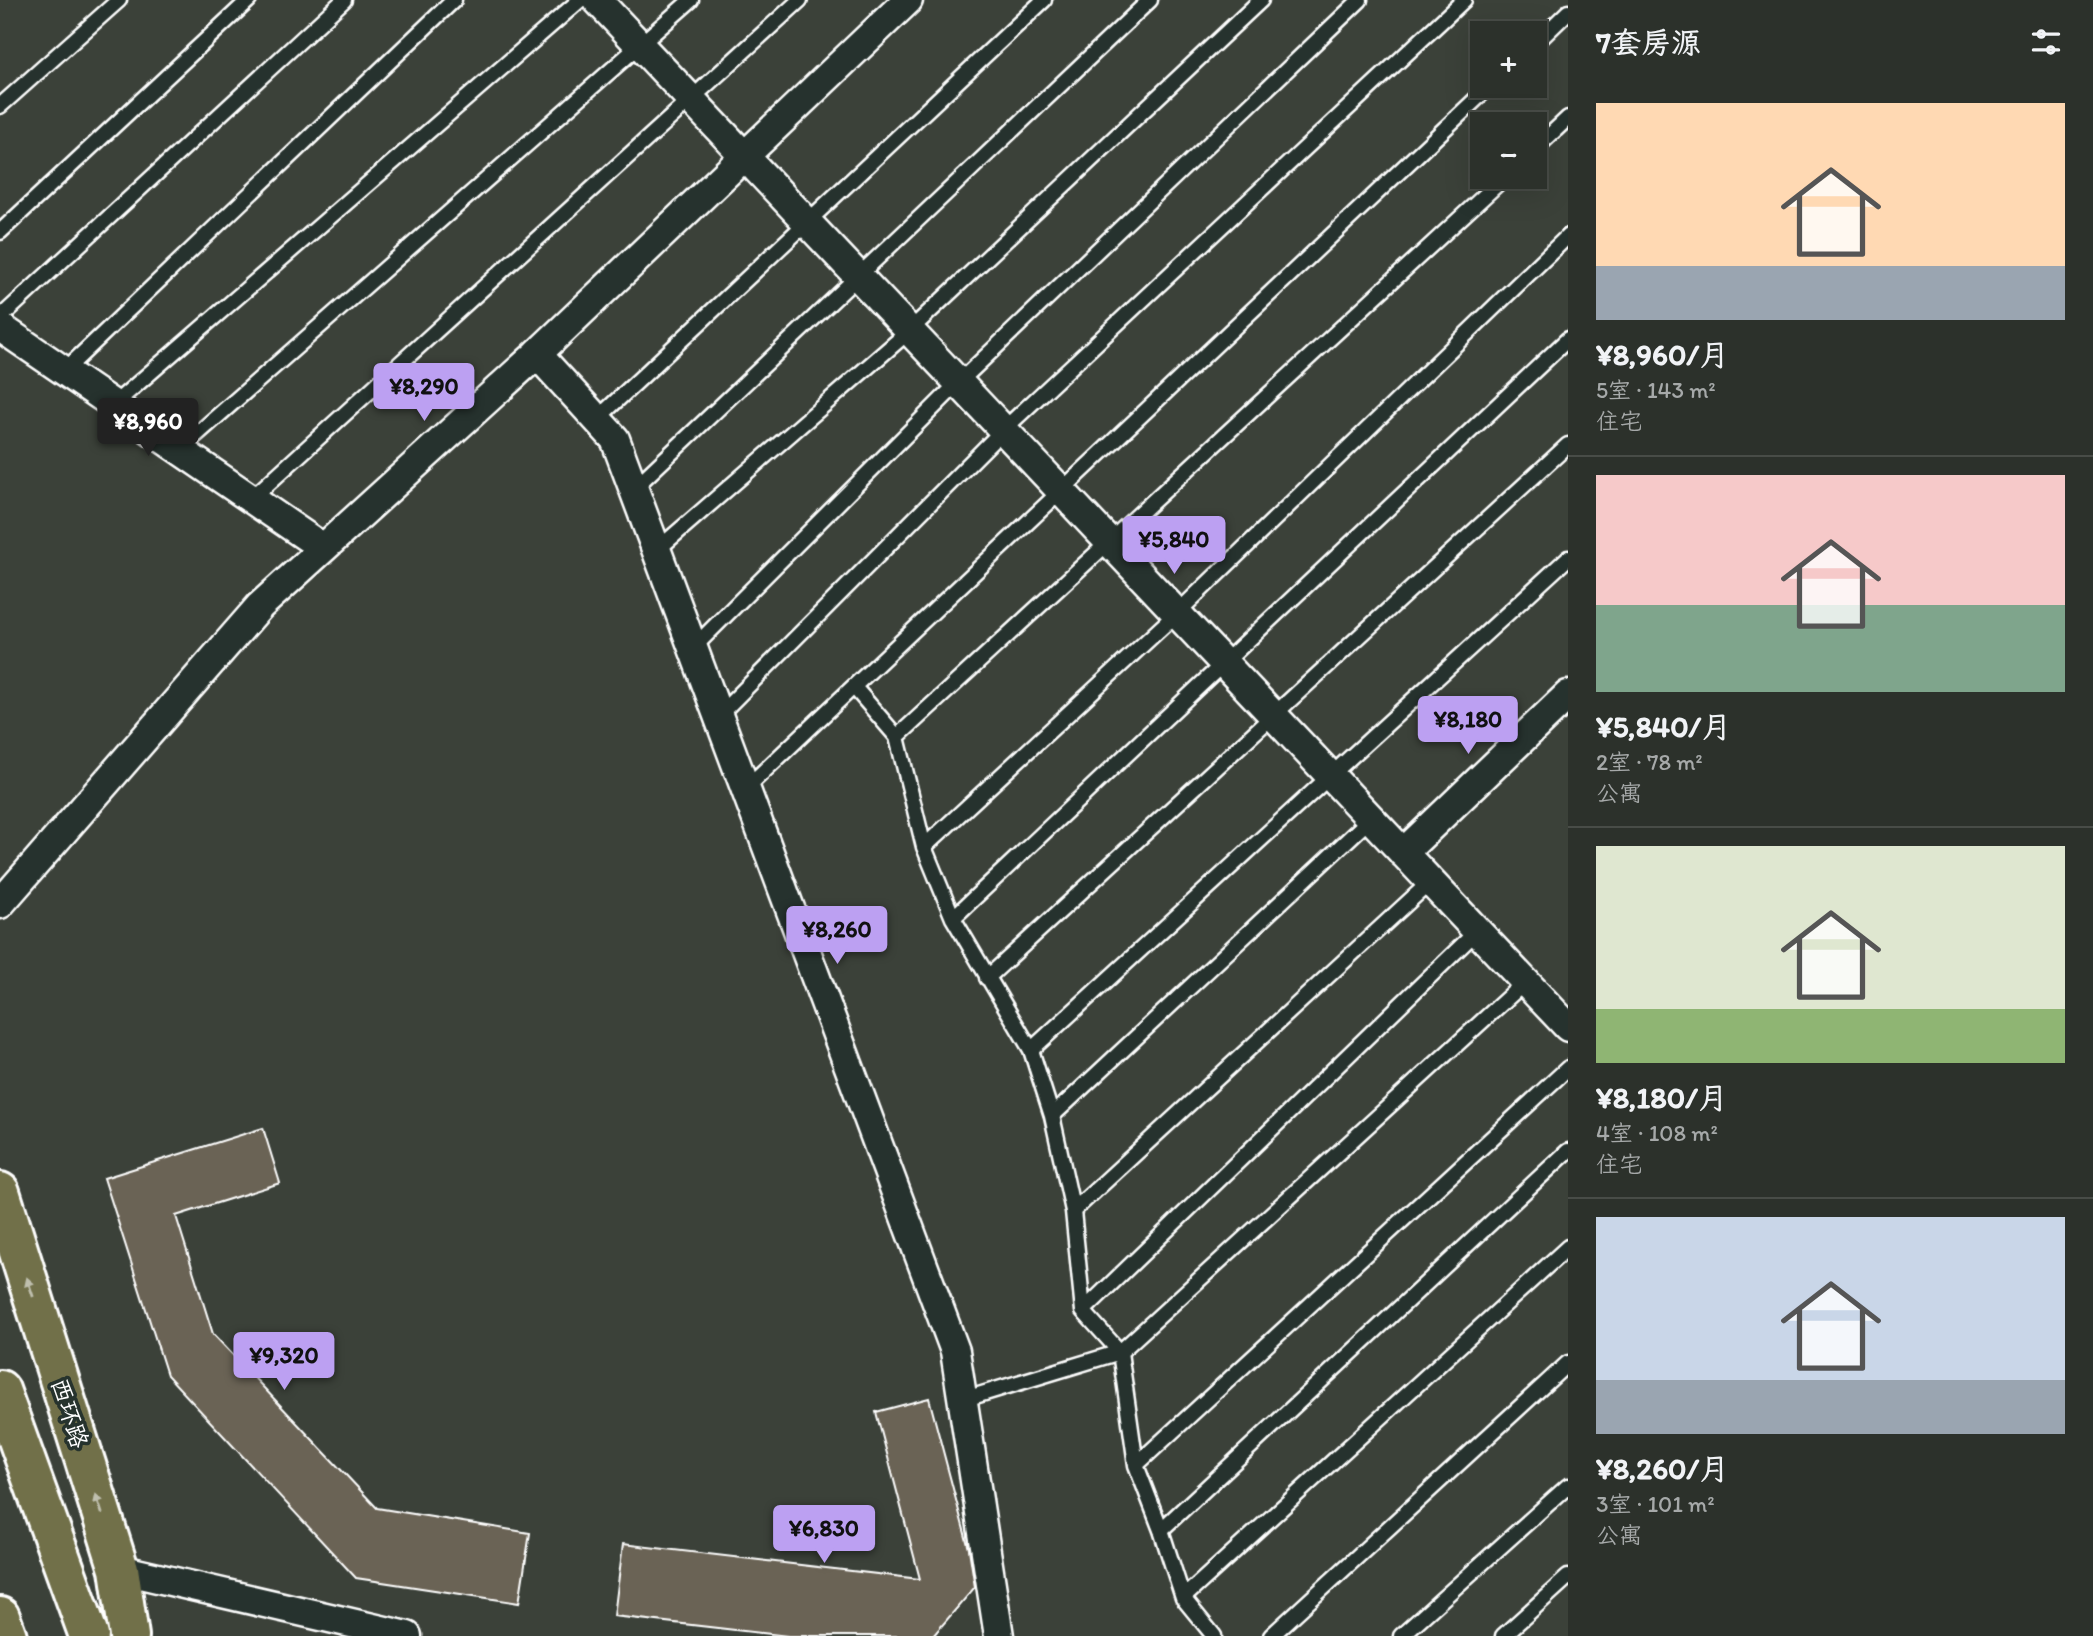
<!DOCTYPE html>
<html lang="zh">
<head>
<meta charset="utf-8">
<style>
  body { margin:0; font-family:Itim,"LXGW WenKai TC",sans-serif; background:#343933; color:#f1f3f6; height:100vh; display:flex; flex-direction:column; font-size:26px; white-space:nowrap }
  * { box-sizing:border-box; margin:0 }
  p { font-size:23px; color:#a6a9a9 }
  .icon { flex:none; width:38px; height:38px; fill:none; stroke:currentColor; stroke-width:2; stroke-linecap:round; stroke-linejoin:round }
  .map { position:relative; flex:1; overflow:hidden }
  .details { display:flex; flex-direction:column; background:#2c312b; width:525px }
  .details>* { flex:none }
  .tools { position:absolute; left:1470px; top:21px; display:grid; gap:14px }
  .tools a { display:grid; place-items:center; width:77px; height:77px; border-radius:0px; background:#2c312b; box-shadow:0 7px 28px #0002,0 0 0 2px #484c47; font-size:35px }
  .price { position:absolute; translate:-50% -60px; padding:0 16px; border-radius:7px; background:#bca0f2; color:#111; font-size:23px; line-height:46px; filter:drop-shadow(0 2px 4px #0008) }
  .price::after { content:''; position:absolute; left:50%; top:42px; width:21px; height:16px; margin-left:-10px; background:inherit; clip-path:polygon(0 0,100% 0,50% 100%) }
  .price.selected { background:#222; color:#fff }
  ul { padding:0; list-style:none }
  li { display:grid; align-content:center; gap:14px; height:371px; padding:0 28px }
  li+li { border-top:2px solid #484c47 }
  li span { display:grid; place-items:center; height:217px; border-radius:0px; color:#555 }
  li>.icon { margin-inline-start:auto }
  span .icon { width:126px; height:126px; fill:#fffc; stroke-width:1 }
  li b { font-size:30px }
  h2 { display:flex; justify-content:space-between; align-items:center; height:84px; padding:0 28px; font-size:30px }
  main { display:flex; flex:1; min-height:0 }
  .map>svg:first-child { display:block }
  .building { fill:#6b6354; stroke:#fff; stroke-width:2 }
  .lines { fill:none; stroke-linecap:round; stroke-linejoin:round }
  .lane-casing { stroke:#fff; stroke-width:19 }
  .street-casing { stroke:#fff; stroke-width:33 }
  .primary-casing { stroke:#fff; stroke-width:44 }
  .lane { stroke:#26332d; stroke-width:14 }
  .street { stroke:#26332d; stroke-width:28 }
  .primary { stroke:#71704a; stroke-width:38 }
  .oneway { fill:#bfbfae }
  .labels { text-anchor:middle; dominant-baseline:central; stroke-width:7; stroke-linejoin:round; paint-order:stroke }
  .street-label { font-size:24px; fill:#fff; stroke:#26332d }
</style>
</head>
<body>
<main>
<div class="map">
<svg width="1568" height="1636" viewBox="0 0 1568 1636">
  <rect width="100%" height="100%" fill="#3b4139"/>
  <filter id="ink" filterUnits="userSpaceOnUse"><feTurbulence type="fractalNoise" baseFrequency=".0143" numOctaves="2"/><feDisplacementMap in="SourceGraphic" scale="14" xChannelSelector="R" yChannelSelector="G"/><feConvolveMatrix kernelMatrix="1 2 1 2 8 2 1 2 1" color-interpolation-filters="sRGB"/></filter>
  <g filter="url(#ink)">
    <path class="building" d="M 263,1128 L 280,1183 L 176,1216 L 213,1334 L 377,1508 L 530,1533 L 519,1603 L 356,1578 L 167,1375 L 104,1178 Z
      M 929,1398 L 969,1549 L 975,1587 L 933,1636 L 788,1636 L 614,1616 L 623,1544 L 920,1579 L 876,1412 Z"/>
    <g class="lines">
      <defs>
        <path id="lane" d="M 1535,44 L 1568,12
          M 0,106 L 119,0
          M 1535,149 L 1568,118
          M 0,232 L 249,0
          M 0,318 L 344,0
          M 64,371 L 454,0
          M 113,405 L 580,0
          M 597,419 L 1044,0
          M 179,450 L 691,0
          M 633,489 L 1150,0
          M 251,499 L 800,0
          M 657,550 L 908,332 L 1261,0
          M 693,648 L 957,384 L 1360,0
          M 854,687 L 897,737 L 1505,177
          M 718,716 L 1002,431 L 1464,0
          M 897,737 L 924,847 L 953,918 L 1031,1050 L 1052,1116 L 1073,1211 L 1083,1311 L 1120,1352 L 1136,1465 L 1161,1530 L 1183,1598 L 1214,1636
          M 745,789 L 1490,86
          M 924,847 L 1176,614 L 1568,236
          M 953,918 L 1568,339
          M 987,978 L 1568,445
          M 1031,1050 L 1568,558
          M 1052,1116 L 1370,819
          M 1073,1211 L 1430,882
          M 1083,1311 L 1477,931
          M 962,1400 L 1120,1352 L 1525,982
          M 1136,1465 L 1568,1068
          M 1161,1530 L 1568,1151
          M 1183,1598 L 1568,1247
          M 1271,1636 L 1568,1363
          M 1401,1636 L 1568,1486
          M 1503,1636 L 1568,1577"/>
        <path id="street" d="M 597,0 L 1568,1027
          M 0,327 L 323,548
          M 537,354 L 615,439 L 955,1351 L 999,1636
          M 1403,853 L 1568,695
          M 0,904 L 260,606 L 537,354 L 908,0
          M 119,1569 L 407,1636"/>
        <path id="primary" d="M 0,1192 L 119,1569 L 129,1636
          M 0,1390 L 89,1636
          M 0,1617 L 7,1636"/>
      </defs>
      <use href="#lane" class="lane-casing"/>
      <use href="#street" class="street-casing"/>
      <use href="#primary" class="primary-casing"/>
      <use href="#lane" class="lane"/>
      <use href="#street" class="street"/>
      <use href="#primary" class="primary"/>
    </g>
    <defs><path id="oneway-solid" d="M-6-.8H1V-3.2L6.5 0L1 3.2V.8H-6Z" transform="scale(1.75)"/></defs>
    <g class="oneway">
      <use href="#oneway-solid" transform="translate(30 1287) rotate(-108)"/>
      <use href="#oneway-solid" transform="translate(99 1504) rotate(-108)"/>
    </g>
  </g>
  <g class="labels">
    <g class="street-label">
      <text transform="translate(70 1413) rotate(72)">西环路</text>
    </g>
  </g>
</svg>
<div class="tools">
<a>+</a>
<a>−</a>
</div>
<b class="price" style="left:424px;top:423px">¥8,290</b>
<b class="price selected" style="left:148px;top:458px">¥8,960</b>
<b class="price" style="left:1174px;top:576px">¥5,840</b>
<b class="price" style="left:1468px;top:756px">¥8,180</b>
<b class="price" style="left:837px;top:966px">¥8,260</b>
<b class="price" style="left:284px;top:1392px">¥9,320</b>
<b class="price" style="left:824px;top:1565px">¥6,830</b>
</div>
<section class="details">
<h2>7套房源<svg class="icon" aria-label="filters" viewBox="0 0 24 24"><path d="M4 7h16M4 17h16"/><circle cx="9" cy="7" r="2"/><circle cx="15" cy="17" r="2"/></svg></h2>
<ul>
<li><span style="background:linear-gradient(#ffd9b3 75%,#9aa5b1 0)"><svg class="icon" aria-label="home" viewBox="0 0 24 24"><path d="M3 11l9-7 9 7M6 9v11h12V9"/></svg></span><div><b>¥8,960/月</b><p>5室 · 143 m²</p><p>住宅</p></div></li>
<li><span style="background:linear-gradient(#f6c9c9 60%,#7fa58c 0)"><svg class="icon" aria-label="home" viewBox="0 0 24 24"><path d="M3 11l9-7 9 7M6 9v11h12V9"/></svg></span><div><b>¥5,840/月</b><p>2室 · 78 m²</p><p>公寓</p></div></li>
<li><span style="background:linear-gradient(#dfe7d0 75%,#8fb573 0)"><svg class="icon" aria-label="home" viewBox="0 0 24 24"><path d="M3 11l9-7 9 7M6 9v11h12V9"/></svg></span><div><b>¥8,180/月</b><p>4室 · 108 m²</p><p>住宅</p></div></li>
<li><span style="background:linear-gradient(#c9d6e8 75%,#9aa5b1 0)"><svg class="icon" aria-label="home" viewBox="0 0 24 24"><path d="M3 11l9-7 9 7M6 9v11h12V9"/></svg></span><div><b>¥8,260/月</b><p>3室 · 101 m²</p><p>公寓</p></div></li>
</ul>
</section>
</main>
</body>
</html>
